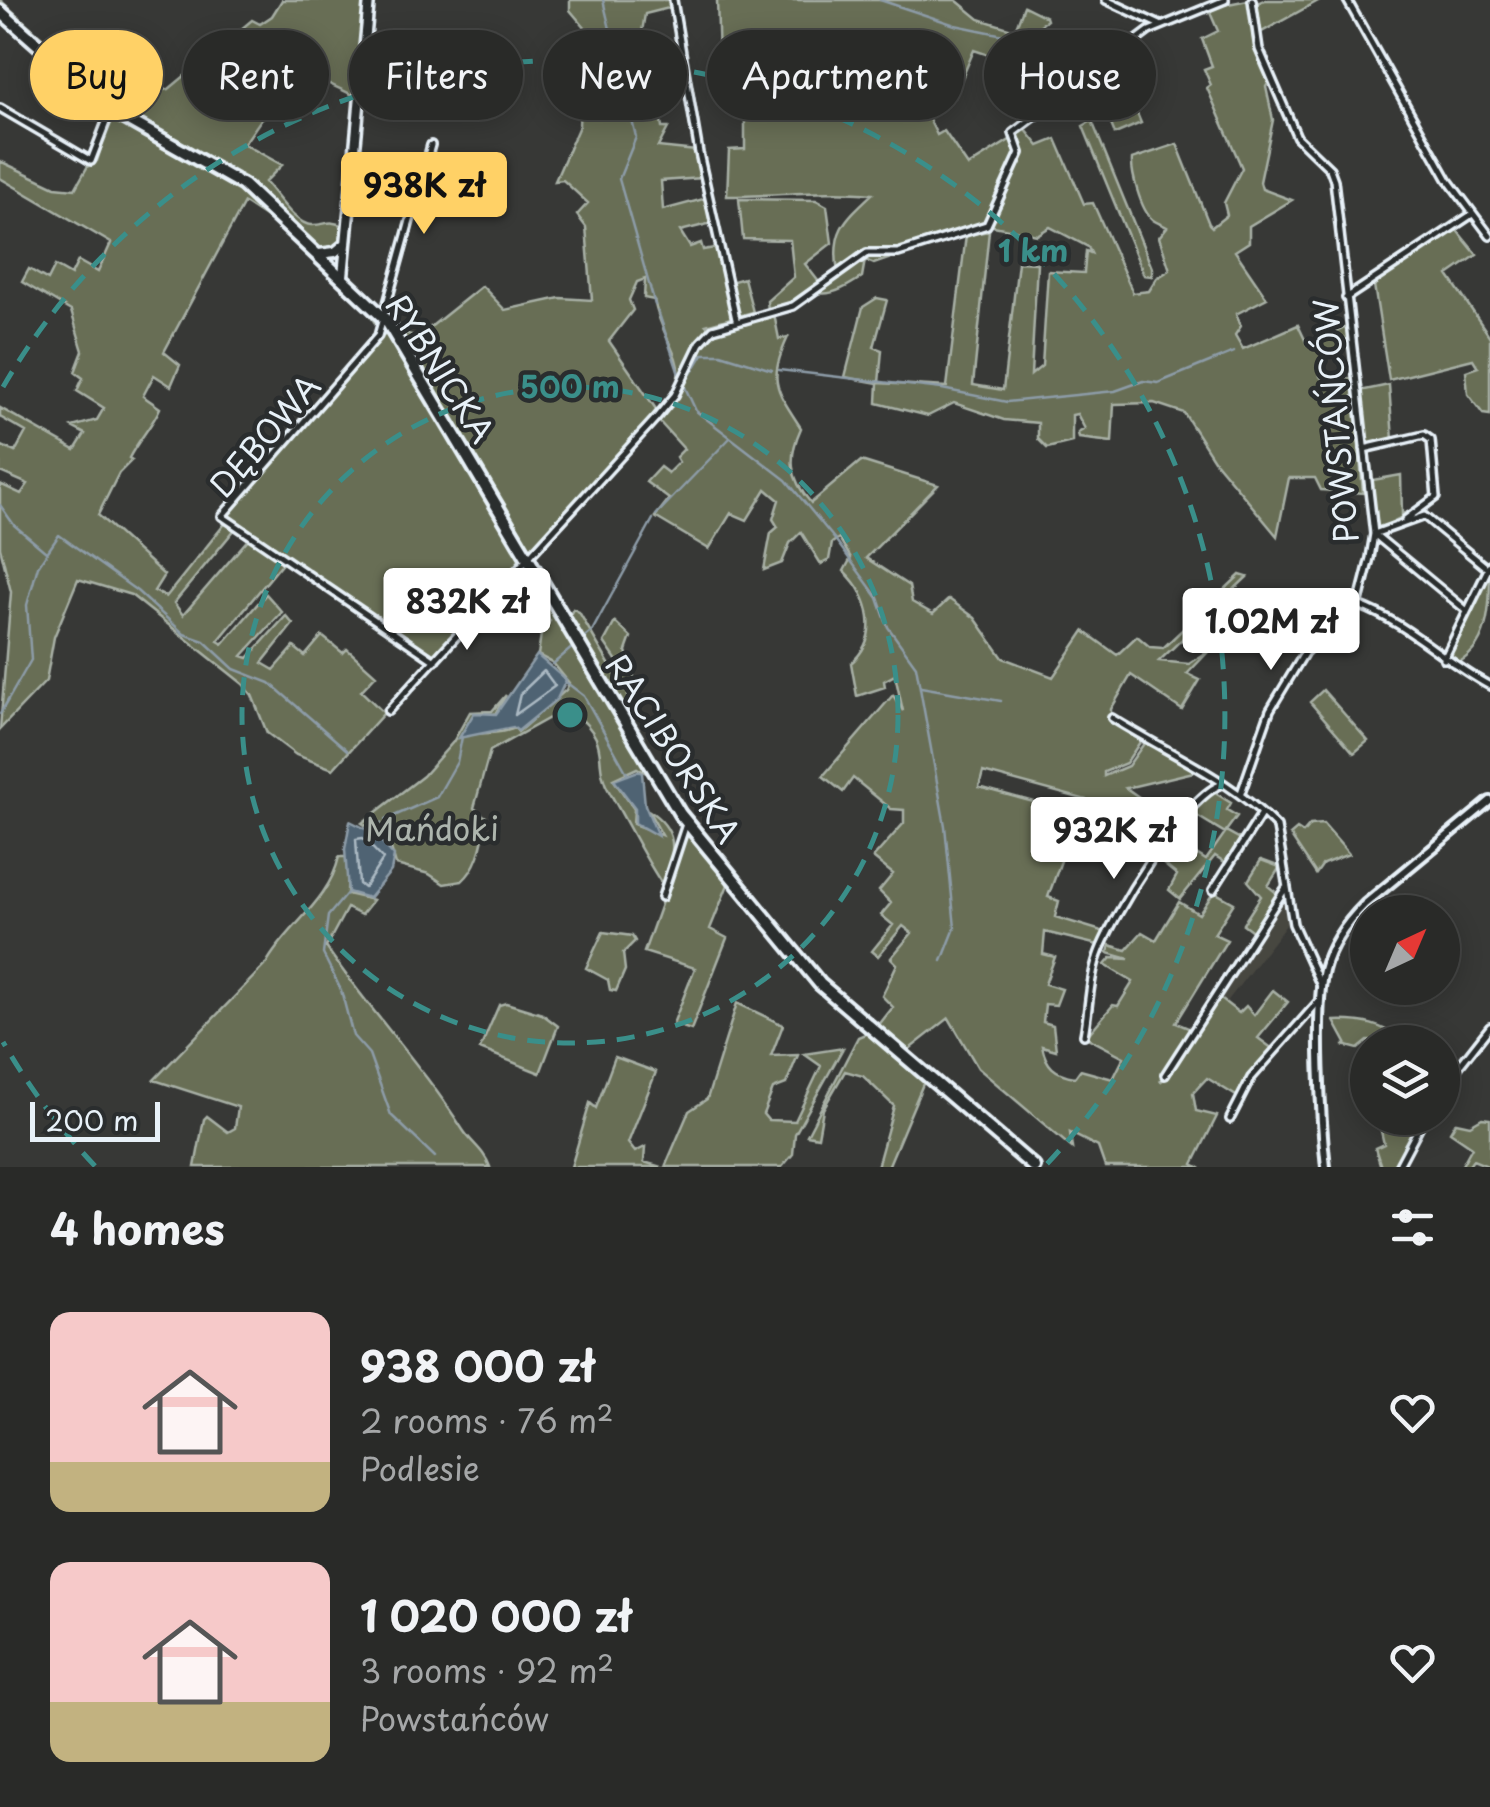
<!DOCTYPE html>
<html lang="en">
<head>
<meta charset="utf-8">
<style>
  body { margin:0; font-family:"Playpen Sans",sans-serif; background:#353634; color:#f1f3f6; height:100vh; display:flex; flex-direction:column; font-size:38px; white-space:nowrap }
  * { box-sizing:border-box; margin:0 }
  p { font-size:32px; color:#a5a7a8 }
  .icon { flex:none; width:55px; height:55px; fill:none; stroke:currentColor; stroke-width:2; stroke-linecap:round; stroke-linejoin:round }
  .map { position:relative; height:1167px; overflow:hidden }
  .details { display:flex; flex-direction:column; background:#292a28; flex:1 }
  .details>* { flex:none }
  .guide { position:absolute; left:30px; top:30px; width:1430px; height:90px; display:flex; gap:20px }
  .needle { width:65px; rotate:44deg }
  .buttons { position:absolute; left:1350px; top:895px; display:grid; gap:20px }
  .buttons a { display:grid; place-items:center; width:110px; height:110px; border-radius:50%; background:#292a28; box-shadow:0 5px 25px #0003,0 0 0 2px #454645; font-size:50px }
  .scale { position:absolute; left:30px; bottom:25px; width:130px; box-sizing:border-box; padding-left:10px; border:5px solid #e8f1f8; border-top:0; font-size:28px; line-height:35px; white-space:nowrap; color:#e8f1f8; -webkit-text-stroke:8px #2a2d2e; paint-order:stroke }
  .price { position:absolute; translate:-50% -85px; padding:0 22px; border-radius:10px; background:#fff; color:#222; font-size:32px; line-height:65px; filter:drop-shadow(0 2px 5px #0008) }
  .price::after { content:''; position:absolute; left:50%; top:60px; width:30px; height:22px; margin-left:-15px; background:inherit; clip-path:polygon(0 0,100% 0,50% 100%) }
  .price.active { background:#ffd166; color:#111 }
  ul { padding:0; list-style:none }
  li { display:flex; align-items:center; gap:30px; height:250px; padding:0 50px }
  li span { display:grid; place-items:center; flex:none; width:280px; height:200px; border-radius:20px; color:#555 }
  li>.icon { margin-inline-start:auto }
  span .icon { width:120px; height:120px; fill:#fffc; stroke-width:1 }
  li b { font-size:42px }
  h2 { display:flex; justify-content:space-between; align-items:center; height:120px; padding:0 50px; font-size:42px }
  .pill { padding:0 35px; border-radius:45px; background:#292a28; box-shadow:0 5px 25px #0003,0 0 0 2px #454645; font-size:35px; line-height:90px }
  .pill.active { background:#ffd166; color:#111 }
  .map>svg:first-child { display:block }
  .built { fill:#474640 }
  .green { fill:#676e54; stroke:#a8b0a6; stroke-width:2.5; fill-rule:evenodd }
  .water { fill:#506473; stroke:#8d9ca8; stroke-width:2.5 }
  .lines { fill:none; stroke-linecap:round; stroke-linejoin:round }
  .shore { stroke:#abb9c3; stroke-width:2.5 }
  .stream { stroke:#8d9ca8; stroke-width:2.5 }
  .minor-casing { stroke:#e8f1f8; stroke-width:12 }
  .tertiary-casing { stroke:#e8f1f8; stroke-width:14 }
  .secondary-casing { stroke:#e8f1f8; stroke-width:15 }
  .primary-casing { stroke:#e8f1f8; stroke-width:18 }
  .minor { stroke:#2a2d2e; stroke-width:5 }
  .tertiary { stroke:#2a2d2e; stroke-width:6 }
  .secondary { stroke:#2a2d2e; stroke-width:8 }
  .primary { stroke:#2a2d2e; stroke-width:10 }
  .ring { fill:none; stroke:#3a8f8a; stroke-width:5; stroke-dasharray:18 12 }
  .labels { text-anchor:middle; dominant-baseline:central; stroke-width:9; stroke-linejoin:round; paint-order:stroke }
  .street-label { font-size:32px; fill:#e8f1f8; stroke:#2a2d2e }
  .park-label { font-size:32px; fill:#aeb6ae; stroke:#2a2d2e }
  .centre { fill:#3a8f8a; stroke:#2a2d2e; stroke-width:5 }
  .ring-label { font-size:30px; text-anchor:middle; font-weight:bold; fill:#3a8f8a; stroke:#2a2d2e; stroke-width:9; stroke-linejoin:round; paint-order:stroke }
</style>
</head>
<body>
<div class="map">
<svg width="1490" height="1167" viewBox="0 0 1490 1167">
  <rect width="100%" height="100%" fill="#373836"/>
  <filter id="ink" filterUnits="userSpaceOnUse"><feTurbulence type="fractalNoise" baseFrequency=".01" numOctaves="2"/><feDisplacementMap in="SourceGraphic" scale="20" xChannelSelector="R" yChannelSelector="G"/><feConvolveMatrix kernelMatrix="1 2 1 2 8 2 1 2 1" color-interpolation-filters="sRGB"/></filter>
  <g filter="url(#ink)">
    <path class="built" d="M 1285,889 L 1290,920 L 1226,1003 L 1217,996 L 1280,904 Z"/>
    <path class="green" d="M 0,0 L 123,109 L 152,92 L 169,89 L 252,20 L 260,24 L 272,16 L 282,0 L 373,0 L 359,98 L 319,79 L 295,119 L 271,105 L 244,144 L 282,165 L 265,182 C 276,193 295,226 313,225 C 326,225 330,219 343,226 L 340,245 L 320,249 L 237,176 L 121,111 L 0,7 Z
      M 570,0 L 669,0 L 669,8 L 645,14 L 638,55 L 667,57 L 669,93 L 657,97 L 662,128 L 668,128 L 658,147 L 696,151 L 702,178 L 661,181 L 663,210 L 707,198 L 712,223 L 680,231 L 690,247 L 701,243 L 703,250 L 720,247 L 730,282 L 744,278 L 753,312 L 706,325 L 710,329 L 701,340 L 739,320 L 774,314 L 779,339 L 788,337 C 768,381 775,388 801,428 C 788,457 789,478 811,503 L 861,461 L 938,485 L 866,558 L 909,586 L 912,602 L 933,614 L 949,599 L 975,618 L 1003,658 L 1053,677 L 1084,631 L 1117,655 L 1137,636 L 1150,647 L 1163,648 L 1240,575 L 1247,577 L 1159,661 L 1189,664 L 1210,650 L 1187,674 L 1200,680 L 1182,710 L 1131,675 L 1111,709 L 1111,719 L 1142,739 L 1126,763 L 1104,772 L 1104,776 L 1128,766 L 1145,742 L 1202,770 L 1126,788 L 1179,825 L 983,772 L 979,787 L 1110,823 L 1106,837 L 1152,850 L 1148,859 L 1075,841 L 1067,844 L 1048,897 L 1059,901 L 1055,917 L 1105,932 L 1098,945 L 1045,932 L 1043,954 L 1055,957 L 1045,984 L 1062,989 L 1056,1005 L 1045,1004 L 1043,1022 L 1053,1025 L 1056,1050 L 1042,1046 C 1046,1066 1055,1074 1075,1077 L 1080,1070 L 1113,1079 L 1124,1057 L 1086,1037 L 1113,1005 L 1118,1006 L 1133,982 L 1105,965 L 1111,958 L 1129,959 L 1108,953 L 1110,945 L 1126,950 L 1142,932 L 1156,940 L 1179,902 L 1199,914 L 1214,892 L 1234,903 L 1214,934 L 1227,940 L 1176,1023 L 1191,1029 L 1160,1082 L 1169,1075 L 1217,996 L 1239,1013 L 1246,1006 L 1254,1015 L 1273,990 L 1288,1002 L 1258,1038 L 1273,1049 L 1238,1097 L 1207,1078 L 1193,1093 L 1196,1111 L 1217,1116 L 1193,1164 L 1198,1167 L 1105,1167 L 1098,1147 L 1070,1133 L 1072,1148 L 978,1068 L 949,1018 L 902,1055 L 874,1031 L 893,1007 L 882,996 L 897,964 L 891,958 L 912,933 L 903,926 L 878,956 L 872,951 L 893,925 L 881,915 L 891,903 L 879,891 L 893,874 L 873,858 L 904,823 L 904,810 L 891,809 L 853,778 L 843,792 L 823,776 L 893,695 L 903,711 L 895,675 L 884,681 L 885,687 L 857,696 L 851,663 C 881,637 871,597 844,571 L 851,558 L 839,538 L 832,543 L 829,560 L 821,564 L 801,532 L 790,543 L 782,563 L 764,570 L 771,533 L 778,527 L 773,519 L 779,500 L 766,489 L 747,520 L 731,513 L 709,549 L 655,517 L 669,499 L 646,482 L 660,467 L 668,473 L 679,462 L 676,457 L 684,449 L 656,418 C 701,364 666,357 654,300 L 644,298 L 645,279 L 637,282 L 629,300 L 633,310 L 609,341 L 658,412 L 529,552 L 401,332 L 418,337 L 482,286 L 505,310 L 560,298 L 592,300 L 586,227 L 577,215 L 588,203 L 563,180 L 555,181 L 579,126 L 580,104 L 590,102 L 586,29 L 570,10 Z
      M 717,0 L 956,0 L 979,19 L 1015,30 L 1024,6 L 1046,17 L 1047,20 L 1024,38 L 1040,51 L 1022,66 L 974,50 L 954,97 L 911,83 L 937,135 L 944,131 L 968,166 L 1026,130 L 1039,146 L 1056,139 L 1084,204 L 1093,203 L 1133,293 L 1149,291 L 1157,278 L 1170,270 L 1159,237 L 1167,227 C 1162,224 1157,223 1153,220 C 1140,210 1131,171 1132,159 L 1177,144 L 1209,224 L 1212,227 L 1227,215 L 1224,203 L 1242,168 L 1207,88 L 1211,85 L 1204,69 L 1212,66 L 1202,39 L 1218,31 L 1208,8 L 1248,0 L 1254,45 L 1271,78 L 1266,87 L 1273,120 L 1260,182 L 1262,189 L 1292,200 L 1249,226 L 1249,242 L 1235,251 L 1267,298 L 1236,314 L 1241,326 L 1235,335 L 1243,349 L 1298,325 L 1307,344 L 1347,327 L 1349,347 L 1325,353 L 1320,376 L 1323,380 L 1353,378 L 1363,493 L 1321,490 L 1315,478 L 1289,478 L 1277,536 L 1214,460 L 1184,413 L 1154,403 L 1114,404 L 1112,442 L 1079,438 L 1078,433 L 1085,429 L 1077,414 L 1072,415 L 1072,442 L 1047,448 L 1038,439 L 1038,423 L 1004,420 L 954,403 L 928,416 L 877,403 L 878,383 L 845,377 L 863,307 L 877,298 L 887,300 L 874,347 L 882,350 L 879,383 L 947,387 L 966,235 L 989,231 L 973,385 L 1003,390 L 1018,262 L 1037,263 L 1031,375 L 1042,366 L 1048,271 L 1084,273 L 1086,251 L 1091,253 L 1088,247 L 1050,227 L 1037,235 L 984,224 L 898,250 L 894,257 L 874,264 L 865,260 L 862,277 C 850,285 833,296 819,293 L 838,272 C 831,232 843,221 872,194 C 825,189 776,196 727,196 L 729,150 L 745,149 L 745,86 L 720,87 Z
      M 1264,0 L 1320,0 L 1258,34 L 1255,4 Z
      M 1114,58 L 1141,123 L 1115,134 L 1091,75 Z
      M 116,115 L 246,191 L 387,326 L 526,558 L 437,658 L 285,560 L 218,641 L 223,644 L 266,594 L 282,612 L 242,656 L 248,658 L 286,616 L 293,624 L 262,663 L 274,670 L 294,647 L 305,656 L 322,636 L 343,653 L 347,649 L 376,675 L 361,691 L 384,713 L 333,769 L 296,755 L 267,733 L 252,695 L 243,684 L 131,595 L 78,579 L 54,637 L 46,681 L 0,729 L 11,592 L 0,547 L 0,484 L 21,494 L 28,484 L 0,472 L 0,445 L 15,452 L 26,432 L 0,417 L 0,408 L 75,450 L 85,434 L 72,427 L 97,420 L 104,408 L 77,391 L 83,378 L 75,372 L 83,351 L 71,311 L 22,282 L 29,269 L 48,280 L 55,266 L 71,275 L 78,261 L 98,272 L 111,243 L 0,178 L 0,161 L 55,187 L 75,189 L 89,164 L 97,161 L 111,116 ZM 244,203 C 290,232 357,287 382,335 L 228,508 L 227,521 L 166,597 L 154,591 L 164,575 L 98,515 L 119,473 L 132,460 L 129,458 C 138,440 153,425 160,408 L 143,396 L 154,375 L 171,386 L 180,365 L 164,352 ZM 236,528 L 250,537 L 183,615 L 174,603 Z
      M 1092,121 L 1152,268 L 1152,276 L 1144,275 L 1083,126 Z
      M 739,199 L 816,200 L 827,206 L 832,243 L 805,264 L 819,282 L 790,305 L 768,310 L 767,301 L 794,277 L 790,240 L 743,239 Z
      M 1455,228 L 1477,255 L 1448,275 L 1490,337 L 1490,415 L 1483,414 L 1468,394 L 1466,371 L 1478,367 L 1473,359 L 1389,380 L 1374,285 L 1364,288 Z
      M 1389,385 L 1393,440 L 1365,447 L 1360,391 Z
      M 1371,465 L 1373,480 L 1401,475 L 1402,514 L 1417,509 L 1375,531 Z
      M 527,566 L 650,775 L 637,768 L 613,779 L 634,809 L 633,824 L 662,835 L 648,810 C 682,832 673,853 664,887 C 643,856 628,824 610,793 C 590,760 615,745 573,712 L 553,716 L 490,751 L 474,808 L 486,817 C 484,838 479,867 462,881 L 444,884 L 429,874 L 396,865 L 389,841 L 362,823 L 423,776 L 453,742 L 470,712 L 492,711 L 506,695 L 495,714 L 474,713 L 461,737 C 479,730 493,737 515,728 L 518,732 L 566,690 L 569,683 L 553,663 L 538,655 L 541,634 L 550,621 L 522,572 Z
      M 1490,571 C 1490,606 1490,650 1453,665 L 1447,657 Z
      M 573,609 L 579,612 L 623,688 L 623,670 L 604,642 L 615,622 L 631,637 L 626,651 L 636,684 L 628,695 L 629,711 L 620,715 L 566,623 Z
      M 1323,690 L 1368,741 L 1354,753 L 1310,702 Z
      M 1212,791 L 1231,803 L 1227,810 L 1237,816 L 1226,831 L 1242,840 L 1228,864 L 1215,856 L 1180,899 L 1169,890 L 1177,875 L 1156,858 L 1171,838 L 1206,860 L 1225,833 L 1192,813 Z
      M 1323,824 L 1349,854 L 1323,864 L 1316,874 L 1290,835 L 1297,829 L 1303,833 L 1310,825 Z
      M 686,834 L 692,835 L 729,882 L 710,929 L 727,938 L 691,1030 L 673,1024 L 695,968 L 644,952 Z
      M 339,857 L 348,857 L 347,894 L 373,900 L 361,915 L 347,908 L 326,947 C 369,1010 422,1065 463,1130 C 472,1144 484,1150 490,1167 L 195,1167 L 204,1119 L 207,1116 L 228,1132 L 235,1128 L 238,1107 L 154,1080 L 266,964 C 286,927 329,902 339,857 Z
      M 1261,860 L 1280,867 L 1268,886 L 1278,894 L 1255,933 L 1243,924 L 1261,896 L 1248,881 Z
      M 603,932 L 632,936 L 635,941 L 623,953 L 625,970 L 616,991 L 610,990 L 608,980 L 586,968 Z
      M 506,1003 L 542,1014 L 558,1026 L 540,1073 L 480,1049 L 499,1005 Z
      M 737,1003 L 783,1025 L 771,1056 L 798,1055 L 786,1084 L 773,1089 L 763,1114 L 768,1120 L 795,1121 L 821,1066 L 804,1054 L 843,1048 L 795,1134 L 793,1154 L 782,1167 L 665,1167 L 689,1111 L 707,1099 Z
      M 1334,1021 C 1361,1020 1384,1024 1404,1042 L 1368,1041 L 1358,1049 L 1343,1045 L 1347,1045 Z
      M 870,1032 L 925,1079 L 888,1167 L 877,1167 L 894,1106 L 863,1076 L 845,1071 L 823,1109 L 818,1137 L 807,1135 L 858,1037 Z
      M 615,1057 L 656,1072 L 628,1143 L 635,1152 L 645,1147 L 644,1162 L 661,1167 L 571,1167 L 590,1103 L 596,1108 Z
      M 1378,1118 L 1414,1118 L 1419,1124 L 1396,1167 L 1381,1167 L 1375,1148 L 1384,1144 Z
      M 1482,1118 L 1490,1119 L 1490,1167 L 1473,1160 L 1468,1167 L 1461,1167 L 1472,1147 L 1450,1132 L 1456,1122 L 1470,1125 Z"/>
    <path class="water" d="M 537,655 L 566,680 L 557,699 L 518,731 L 513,727 L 459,738 L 474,713 L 496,714 Z
      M 638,771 L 642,773 L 645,805 L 658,836 L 635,823 L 635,808 L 614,780 Z
      M 350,821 L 374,833 L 394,856 L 391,871 L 369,898 L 348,892 L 345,849 Z"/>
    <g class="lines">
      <path class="shore" d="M 544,671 L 555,686 L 515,715 L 520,694 Z
        M 363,838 L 383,859 L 364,888 L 359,884 L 356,839 Z"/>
      <path class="stream" d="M 603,0 L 636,137 L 619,179 L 655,305
        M 880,0 L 955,25 L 1018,38
        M 658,311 L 680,377
        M 772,370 L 721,354 L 703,354 L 684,385 L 696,411 L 786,480 L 837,542 L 878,598 L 888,627 L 916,666 L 945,826 L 955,928 L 942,961
        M 779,370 L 942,389 L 1007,402 L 1115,391 L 1143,381 L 1158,383 L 1234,352
        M 0,505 L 14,525 L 46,552
        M 656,515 L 730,438
        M 582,639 L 592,631 L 653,519
        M 553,664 L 574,646
        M 567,683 L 584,696 L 628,775
        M 921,687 L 1001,701
        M 0,714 L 31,660 L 27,605 L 38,566 L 59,535 L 137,591 L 184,634 L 204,641 L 234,669 L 270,683 L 347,750
        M 385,820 L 437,797 L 457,762 L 462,737
        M 372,832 L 381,823
        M 348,892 L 328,916 L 323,954 L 341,990 L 353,1036 L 369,1054 L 391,1115 L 435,1157"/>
      <defs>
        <path id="minor" d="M 673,0 L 699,153 L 736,319
          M 1106,0 L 1160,25
          M 1347,0 L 1448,180 L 1490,236
          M 0,108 L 91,161 L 110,112
          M 431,145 L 378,336 L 222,516 L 435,661
          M 1346,298 L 1471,215
          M 1364,449 L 1424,435 L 1431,440 L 1436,497 L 1405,520
          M 1358,605 C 1408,623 1443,661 1490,686
          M 1467,611 L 1374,534 L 1424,516 L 1488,569
          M 1444,659 L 1490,565
          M 388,711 L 656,418 L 675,395 L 700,343 L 713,329 L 793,306 L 867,253 L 898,253 L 987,225 L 1020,153 L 1013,133 L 1149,31 L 1225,0
          M 1112,718 C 1169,754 1230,778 1277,827 L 1293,924 L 1321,986
          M 1241,793 L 1270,710 L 1305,652 L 1358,605 L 1370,558 L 1374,534 L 1334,180 L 1330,169 L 1297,137 L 1259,49 L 1252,0
          M 1213,890 L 1262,813
          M 662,897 L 686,824
          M 1084,1035 C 1089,1010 1089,981 1097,958 C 1109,920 1187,793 1223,784
          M 1165,1075 L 1285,889
          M 1442,1088 L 1490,1027
          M 1230,1119 L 1251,1078 L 1319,1001
          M 1398,1167 L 1424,1118"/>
        <path id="tertiary" d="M 1326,1167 C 1321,1123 1314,1011 1324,970 C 1330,946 1347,922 1365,904 L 1490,801"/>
        <path id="secondary" d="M 319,254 L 335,252 L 346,243
          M 343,276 L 369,0"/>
        <path id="primary" d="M 0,11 L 114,112 L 243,185 L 386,320 L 680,814 L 820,984 L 1034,1167"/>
      </defs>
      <use href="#minor" class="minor-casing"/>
      <use href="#tertiary" class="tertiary-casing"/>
      <use href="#secondary" class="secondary-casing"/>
      <use href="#primary" class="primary-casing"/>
      <use href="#minor" class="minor"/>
      <use href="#tertiary" class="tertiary"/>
      <use href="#secondary" class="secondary"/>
      <use href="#primary" class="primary"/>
    </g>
  </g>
  <g class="ring">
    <circle cx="570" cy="715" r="328"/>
    <path d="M95 1166A655 655 0 0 1 3 1042M3 387A655 655 0 1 1 1045 1166"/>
  </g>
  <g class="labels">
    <g class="street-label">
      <text transform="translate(441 368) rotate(57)">RYBNICKA</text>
      <text transform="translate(1335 421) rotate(-95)">POWSTAŃCÓW</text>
      <text transform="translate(264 435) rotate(-49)">DĘBOWA</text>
      <text transform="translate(674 748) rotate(57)">RACIBORSKA</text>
    </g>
    <g class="park-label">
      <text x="432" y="828">Mańdoki</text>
    </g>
  </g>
  <circle cx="570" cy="715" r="15" class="centre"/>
  <g class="ring-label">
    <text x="1033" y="262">1 km</text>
    <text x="570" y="398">500 m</text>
  </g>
</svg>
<div class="buttons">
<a><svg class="needle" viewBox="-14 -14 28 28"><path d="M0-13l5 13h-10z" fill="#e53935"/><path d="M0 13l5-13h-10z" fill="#a5a7a8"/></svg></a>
<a><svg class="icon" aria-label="layers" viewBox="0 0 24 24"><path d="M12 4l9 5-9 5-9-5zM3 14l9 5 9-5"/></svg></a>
</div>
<div class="scale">200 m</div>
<b class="price active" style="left:424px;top:237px">938K zł</b>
<b class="price" style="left:467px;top:653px">832K zł</b>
<b class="price" style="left:1271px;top:673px">1.02M zł</b>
<b class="price" style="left:1114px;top:882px">932K zł</b>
<div class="guide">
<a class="pill active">Buy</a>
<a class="pill">Rent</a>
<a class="pill">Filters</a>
<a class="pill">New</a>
<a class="pill">Apartment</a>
<a class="pill">House</a>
</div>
</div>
<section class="details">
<h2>4 homes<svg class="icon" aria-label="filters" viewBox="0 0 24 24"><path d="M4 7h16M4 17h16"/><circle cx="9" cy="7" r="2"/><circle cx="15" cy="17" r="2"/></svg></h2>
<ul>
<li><span style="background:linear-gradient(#f6c9c9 75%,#c2b280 0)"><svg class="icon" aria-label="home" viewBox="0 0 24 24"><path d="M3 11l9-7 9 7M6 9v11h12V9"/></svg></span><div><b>938 000 zł</b><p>2 rooms · 76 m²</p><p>Podlesie</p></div><svg class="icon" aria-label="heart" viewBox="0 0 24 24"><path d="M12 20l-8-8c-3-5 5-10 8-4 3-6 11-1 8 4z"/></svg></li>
<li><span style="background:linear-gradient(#f6c9c9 70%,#c2b280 0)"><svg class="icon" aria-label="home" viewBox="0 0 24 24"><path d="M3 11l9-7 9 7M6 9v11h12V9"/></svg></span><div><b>1 020 000 zł</b><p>3 rooms · 92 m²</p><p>Powstańców</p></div><svg class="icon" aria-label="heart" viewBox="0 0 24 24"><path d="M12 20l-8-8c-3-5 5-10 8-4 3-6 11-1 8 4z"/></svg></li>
</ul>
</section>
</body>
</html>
